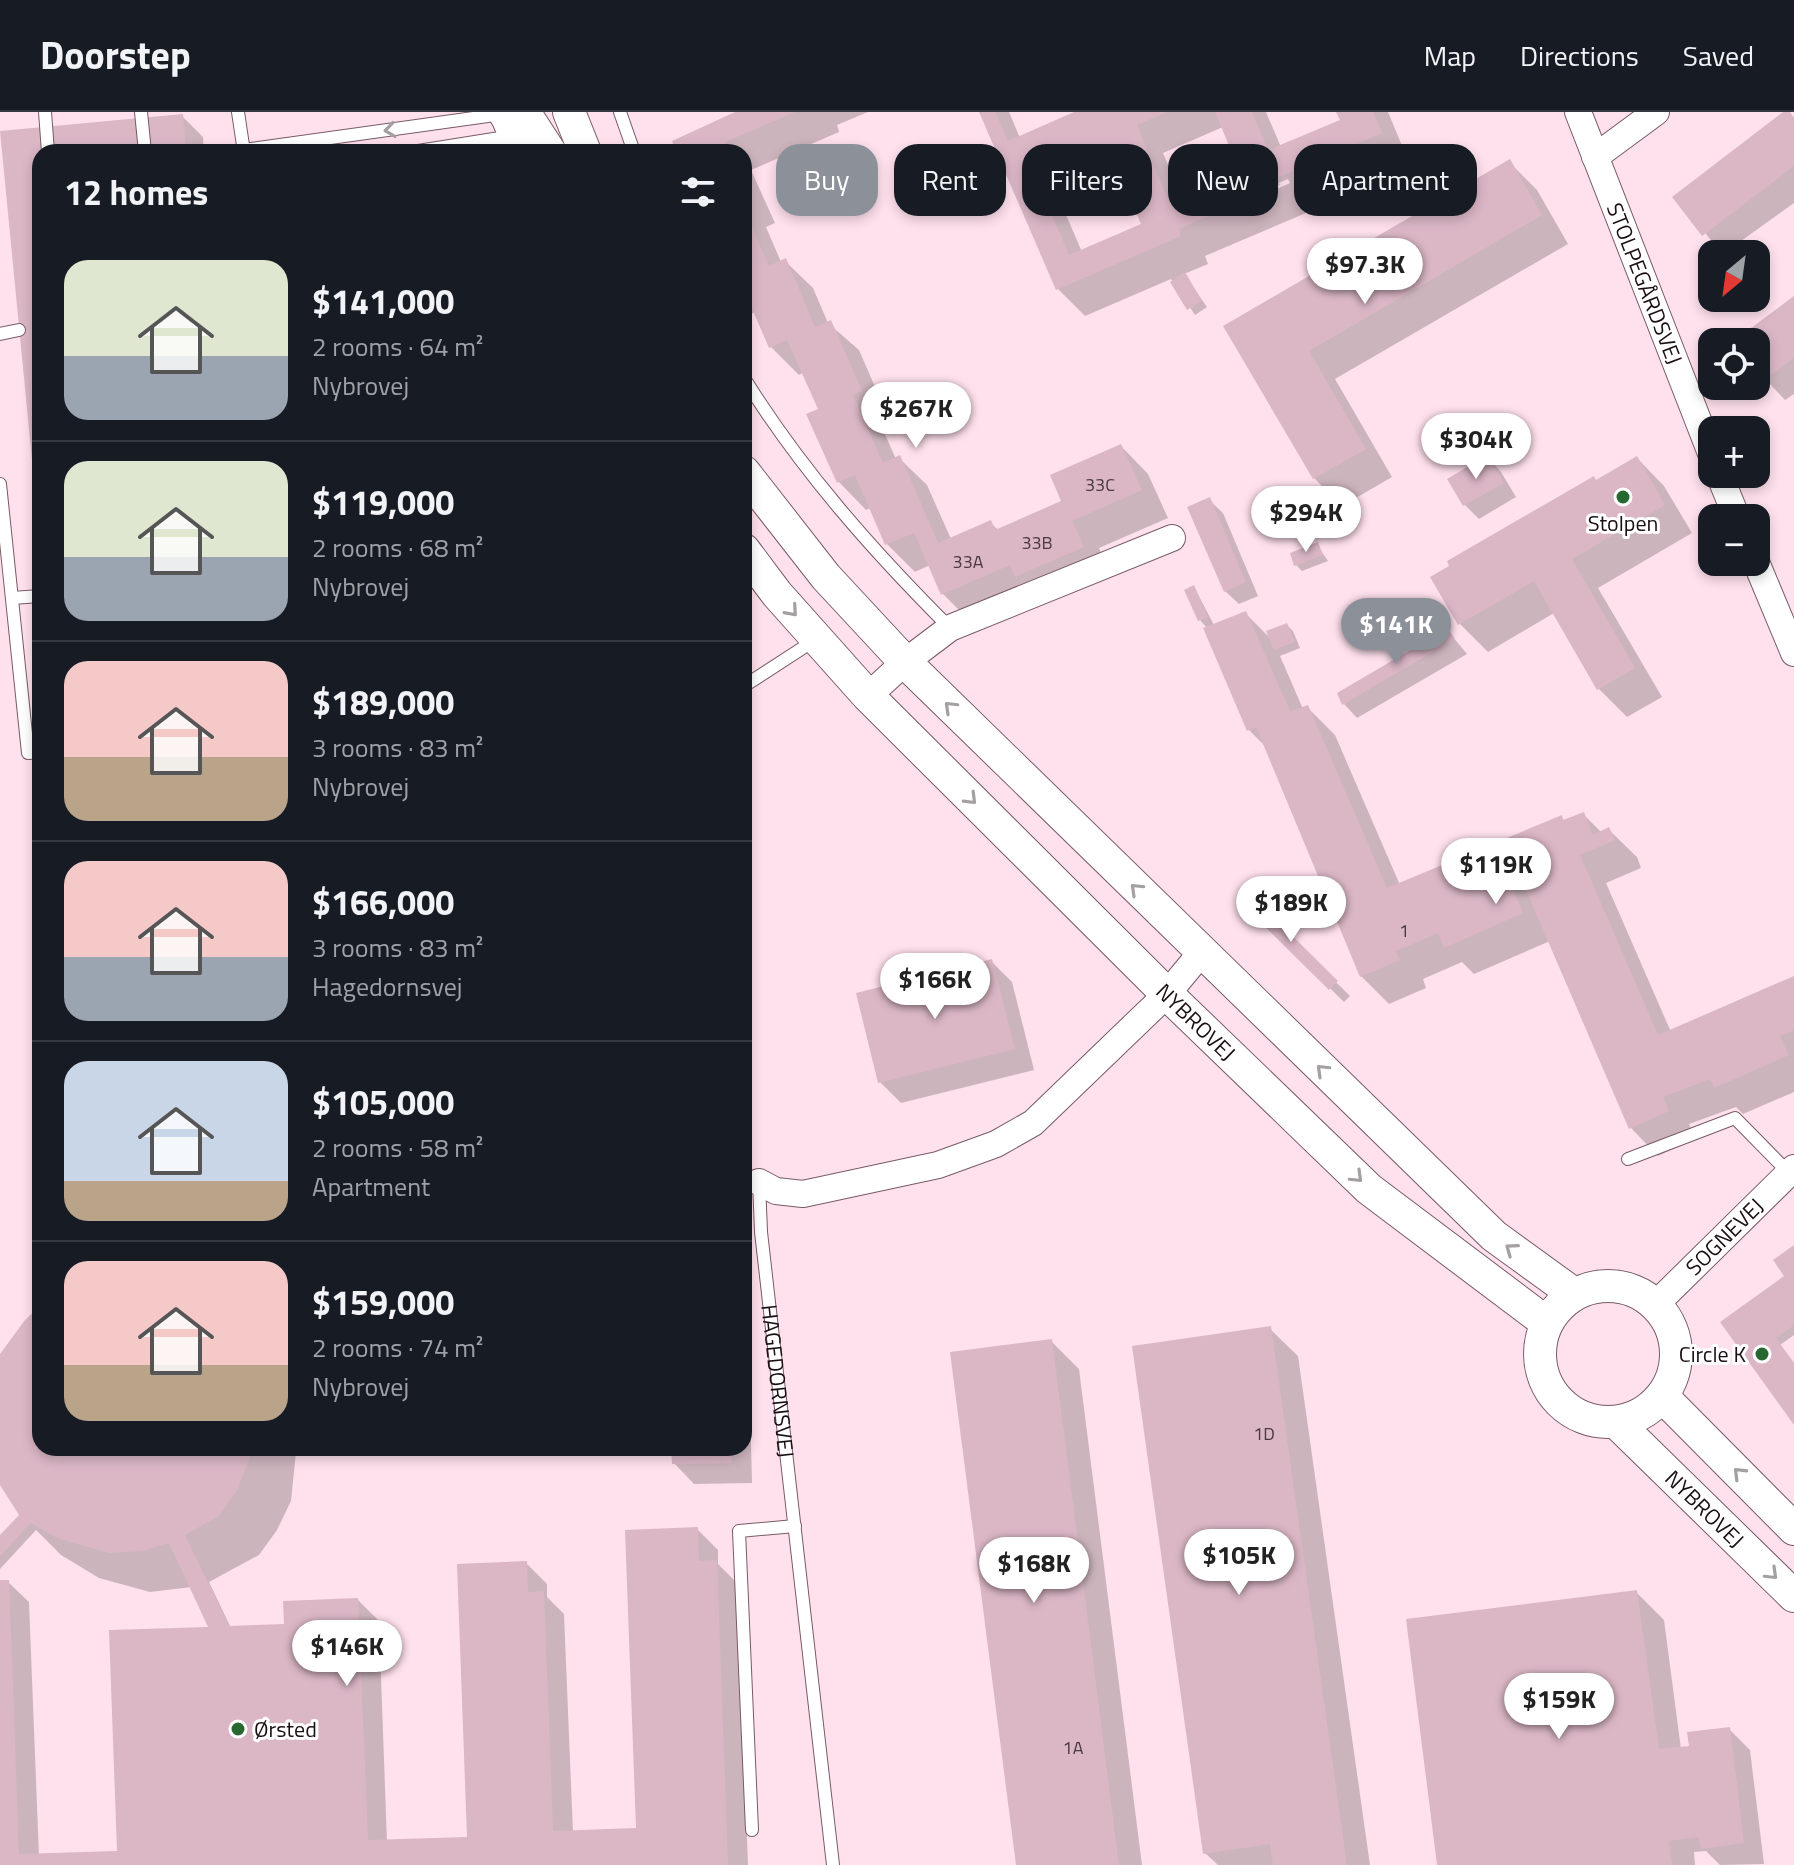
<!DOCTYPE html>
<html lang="en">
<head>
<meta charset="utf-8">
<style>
  body { margin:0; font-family:"Titillium Web",sans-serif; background:#242831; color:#f1f3f6; height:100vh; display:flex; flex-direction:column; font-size:30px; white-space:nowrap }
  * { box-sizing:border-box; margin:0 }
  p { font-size:26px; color:#9ea1a6 }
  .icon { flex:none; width:44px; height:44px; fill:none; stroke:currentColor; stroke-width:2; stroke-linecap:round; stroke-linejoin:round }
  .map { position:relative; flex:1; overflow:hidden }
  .sheet { position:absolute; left:32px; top:32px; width:720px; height:1312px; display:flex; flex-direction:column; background:#171b24; border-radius:24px; box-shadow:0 4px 12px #0003 }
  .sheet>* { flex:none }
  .hud { position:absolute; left:776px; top:32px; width:760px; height:72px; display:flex; gap:16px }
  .needle { width:52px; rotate:209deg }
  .fabs { position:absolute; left:1698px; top:128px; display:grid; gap:16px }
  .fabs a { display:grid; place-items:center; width:72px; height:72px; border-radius:16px; background:#171b24; box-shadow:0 4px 12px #0003; font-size:40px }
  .price { position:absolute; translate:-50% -68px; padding:0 18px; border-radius:28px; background:#fff; color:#222; font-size:26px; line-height:52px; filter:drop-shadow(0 2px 4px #0008) }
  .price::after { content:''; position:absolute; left:50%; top:48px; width:24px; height:18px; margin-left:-12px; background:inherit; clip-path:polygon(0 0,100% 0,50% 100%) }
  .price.on { background:#8c9099; color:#fff }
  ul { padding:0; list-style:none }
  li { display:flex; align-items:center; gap:24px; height:200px; padding:0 32px }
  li+li { border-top:2px solid #363941 }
  li span { display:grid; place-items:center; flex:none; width:224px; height:160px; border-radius:24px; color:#555 }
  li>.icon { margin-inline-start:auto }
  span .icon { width:96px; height:96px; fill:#fffc; stroke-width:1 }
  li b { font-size:34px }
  h2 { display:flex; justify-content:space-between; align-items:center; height:96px; padding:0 32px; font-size:34px }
  .pill { padding:0 28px; border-radius:24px; background:#171b24; box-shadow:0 4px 12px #0003; font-size:28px; line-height:72px }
  .pill.on { background:#8c9099; color:#fff }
  header { display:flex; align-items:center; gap:48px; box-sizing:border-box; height:112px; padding:0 40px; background:#171b24; border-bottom:2px solid #363941 }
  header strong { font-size:38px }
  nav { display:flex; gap:44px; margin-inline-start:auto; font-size:28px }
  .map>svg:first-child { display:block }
  .shadow { fill:#0003; fill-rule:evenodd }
  .building { fill:#dbb7c6; fill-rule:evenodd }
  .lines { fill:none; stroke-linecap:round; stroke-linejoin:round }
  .service-casing { stroke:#795a67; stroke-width:14 }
  .minor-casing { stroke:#795a67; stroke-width:28 }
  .tertiary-casing { stroke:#795a67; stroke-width:34 }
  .service { stroke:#fff; stroke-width:12 }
  .minor { stroke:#fff; stroke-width:26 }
  .tertiary { stroke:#fff; stroke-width:32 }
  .oneway { stroke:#a49fa1 }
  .poi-dot { fill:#276831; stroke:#fff; stroke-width:3 }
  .labels { text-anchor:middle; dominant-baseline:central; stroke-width:6; stroke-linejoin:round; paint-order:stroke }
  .number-label { font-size:18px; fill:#4b3940 }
  .street-label { font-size:22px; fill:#1b0f14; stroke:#fff }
  .poi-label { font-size:22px; fill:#1b0f14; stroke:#fff }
</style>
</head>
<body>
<header>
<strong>Doorstep</strong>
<nav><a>Map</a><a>Directions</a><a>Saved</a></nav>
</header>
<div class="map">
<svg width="1794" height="1753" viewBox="0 0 1794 1753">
  <rect width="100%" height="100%" fill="#ffe1ed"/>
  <path class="shadow" d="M 737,0 L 868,0 L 837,13 L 839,20 L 751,58 L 775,111 L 766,115 L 781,150 L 785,149 L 813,176 L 828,211 L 859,238 L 889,307 L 880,311 L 896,347 L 899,346 L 927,373 L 951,427 L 990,410 L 998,418 L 1064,390 L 1121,334 L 1148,362 L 1168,406 L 1099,436 L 1110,462 L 971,510 L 943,482 L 930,453 L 915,460 L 887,432 L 871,396 L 866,398 L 839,370 L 820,298 L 804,260 L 799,263 L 771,235 L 755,200 L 751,202 L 744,195 L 744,40 L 679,40 Z
    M 981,0 L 1009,0 L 1020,26 L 1076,0 L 1266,0 L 1281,35 L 1342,9 L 1339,0 L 1388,0 L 1408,48 L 1303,94 L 1306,101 L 1205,144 L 1208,152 L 1184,162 L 1207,195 L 1195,203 L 1171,167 L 1085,204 L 1058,177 ZM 1223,15 L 1242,61 L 1182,86 L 1163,41 ZM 1288,67 L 1290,71 L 1263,83 L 1263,78 ZM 1126,72 L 1144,113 L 1082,140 L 1064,98 Z
    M 1787,0 L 1794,7 L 1794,91 L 1723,142 L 1675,86 Z
    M 182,4 L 203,25 L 204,40 L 40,40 L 40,409 L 2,21 Z
    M 1509,50 L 1537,78 L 1568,132 L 1335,267 L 1392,365 L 1342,394 L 1314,366 L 1226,215 Z
    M 1794,186 L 1794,282 L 1785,288 L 1756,257 L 1756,230 Z
    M 1488,346 L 1501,360 L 1516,385 L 1479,407 L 1465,393 L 1450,368 Z
    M 1637,346 L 1664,374 L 1692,421 L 1598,476 L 1662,585 L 1627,605 L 1599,577 L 1554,501 L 1488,540 L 1460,512 L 1433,466 Z
    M 1209,388 L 1223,401 L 1258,484 L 1239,492 L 1225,479 Z
    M 1317,433 L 1328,449 L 1302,459 L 1296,453 Z
    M 1194,475 L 1214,513 L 1246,502 L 1271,527 L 1287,513 L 1293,519 L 1300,536 L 1280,544 L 1303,597 L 1307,595 L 1335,623 L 1400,773 L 1561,706 L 1565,709 L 1583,702 L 1602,721 L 1609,718 L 1637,745 L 1641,756 L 1606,771 L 1671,920 L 1794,866 L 1794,980 L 1743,1002 L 1736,995 L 1689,1012 L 1695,1027 L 1658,1044 L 1631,1016 L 1550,829 L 1474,862 L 1462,850 L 1423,867 L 1426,876 L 1389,892 L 1361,864 L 1267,636 L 1249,618 L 1207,516 L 1200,508 Z
    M 1448,519 L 1467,542 L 1357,606 L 1344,592 Z
    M 1253,788 L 1350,884 L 1344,890 L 1247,794 Z
    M 991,849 L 1012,870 L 1034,958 L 901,991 L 880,970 Z
    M 1794,1135 L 1794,1223 L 1780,1233 L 1794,1251 L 1794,1310 L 1722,1210 L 1784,1166 Z
    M 40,1197 L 40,1336 L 368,1336 L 296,1340 L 291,1389 L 277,1418 L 259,1443 L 209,1470 L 231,1516 L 286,1514 L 358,1488 L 379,1509 L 387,1730 L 469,1727 L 526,1451 L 547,1472 L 547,1485 L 564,1502 L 573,1720 L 638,1718 L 697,1417 L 718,1438 L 718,1452 L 737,1471 L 748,1753 L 0,1753 L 0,1470 L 8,1470 L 29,1490 L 39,1744 L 119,1741 L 213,1517 L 192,1475 L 150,1480 L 99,1466 L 61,1443 L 36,1418 L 0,1457 L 0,1426 L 21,1403 L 0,1370 L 0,1247 Z
    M 1270,1217 L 1298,1244 L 1370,1753 L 1218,1753 L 1205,1741 Z
    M 1051,1229 L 1079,1257 L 1142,1753 L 1018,1753 Z
    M 744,1245 L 749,1250 L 752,1371 L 694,1372 L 674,1351 L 673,1336 L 744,1336 Z
    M 1636,1480 L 1664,1508 L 1681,1637 L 1691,1636 L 1729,1617 L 1750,1638 L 1764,1752 L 1720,1753 L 1706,1739 L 1694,1740 L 1695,1753 L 1439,1753 Z"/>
  <path class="building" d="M 735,0 L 795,0 L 725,30 L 729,40 L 676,40 L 672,29 Z
    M 979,0 L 995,0 L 1008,29 L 1074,0 L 1167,0 L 1137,13 L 1169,90 L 1240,60 L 1215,0 L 1252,0 L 1268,38 L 1340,8 L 1336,0 L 1373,0 L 1382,21 L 1277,66 L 1280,73 L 1179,117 L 1181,124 L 1056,178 ZM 1110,40 L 1141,112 L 1069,143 L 1038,70 Z
    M 1783,0 L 1790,0 L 1794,6 L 1794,54 L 1702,124 L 1672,85 Z
    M 183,2 L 186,40 L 40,40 L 38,410 L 0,19 Z
    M 1510,47 L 1542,103 L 1309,239 L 1366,337 L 1313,367 L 1223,214 Z
    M 744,98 L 769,154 L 786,146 L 815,215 L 831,208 L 862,279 L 853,283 L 883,351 L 900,343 L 938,431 L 991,408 L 995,418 L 1061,389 L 1050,363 L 1121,332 L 1142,378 L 1072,409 L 1084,435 L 1015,465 L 1010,453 L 941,483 L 914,421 L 885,433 L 855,363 L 837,371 L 806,302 L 818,297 L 787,228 L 769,236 L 744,178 Z
    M 1185,160 L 1202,189 L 1187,198 L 1170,170 Z
    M 1794,184 L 1794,246 L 1763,269 L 1756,260 L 1756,230 L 1732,230 Z
    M 1488,343 L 1504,371 L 1463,394 L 1447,367 Z
    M 1637,344 L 1665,393 L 1572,447 L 1635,556 L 1597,578 L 1534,469 L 1458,513 L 1430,465 L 1449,454 L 1447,449 L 1594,364 L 1596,368 Z
    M 1210,385 L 1246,470 L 1224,480 L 1187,395 Z
    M 1318,430 L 1323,443 L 1294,454 L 1290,441 Z
    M 1194,473 L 1208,505 L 1198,509 L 1184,478 Z
    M 1246,499 L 1290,599 L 1308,593 L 1387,776 L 1562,703 L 1563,708 L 1584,700 L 1593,723 L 1609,715 L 1615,728 L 1580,743 L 1658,923 L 1794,864 L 1794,918 L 1780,924 L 1789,943 L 1714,976 L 1710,967 L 1663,985 L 1669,999 L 1629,1017 L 1522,769 L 1511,773 L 1523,801 L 1444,836 L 1438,821 L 1396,839 L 1400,848 L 1360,865 L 1256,615 L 1247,619 L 1203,516 Z
    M 1287,511 L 1295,530 L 1274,538 L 1266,519 Z
    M 1448,516 L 1455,527 L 1342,593 L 1337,581 Z
    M 1253,785 L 1338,869 L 1329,878 L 1244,794 Z
    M 992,847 L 1015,937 L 878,971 L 856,881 Z
    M 1794,1133 L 1794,1213 L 1776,1226 L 1794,1251 L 1794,1313 L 1720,1210 L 1784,1164 L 1773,1148 Z
    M 40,1194 L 40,1336 L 254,1336 L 237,1378 L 219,1404 L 185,1423 L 229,1514 L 284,1512 L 283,1489 L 358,1486 L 368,1728 L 467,1725 L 457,1452 L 527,1449 L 528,1480 L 544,1479 L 553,1719 L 636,1716 L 625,1418 L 698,1415 L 699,1449 L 717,1448 L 728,1753 L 0,1753 L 0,1468 L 9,1468 L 19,1742 L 117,1739 L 109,1518 L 208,1515 L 169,1431 L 142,1439 L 109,1441 L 57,1426 L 31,1411 L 0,1444 L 0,1423 L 19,1403 L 0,1373 L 0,1242 L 25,1208 Z
    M 1271,1214 L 1347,1753 L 1273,1753 L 1270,1732 L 1203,1742 L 1132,1234 Z
    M 1052,1227 L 1119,1753 L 1016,1753 L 950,1240 Z
    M 671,1336 L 732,1336 L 732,1351 L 672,1352 Z
    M 1637,1478 L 1659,1637 L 1689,1634 L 1687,1620 L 1730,1615 L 1744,1731 L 1701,1737 L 1699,1725 L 1669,1729 L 1672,1753 L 1437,1753 L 1406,1507 Z"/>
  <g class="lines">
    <defs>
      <g id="service">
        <path d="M 45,0 L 48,40"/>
        <path d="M 141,0 L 145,40"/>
        <path d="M 238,0 L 244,40"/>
        <path d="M 620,0 L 634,40"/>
        <path d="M 244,38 L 502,2"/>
        <path d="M 412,40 L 512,24"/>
        <path d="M 0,222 L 19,218"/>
        <path d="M 744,266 C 802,359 873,439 950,516"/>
        <path d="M 0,372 L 28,641 L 40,640"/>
        <path d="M 12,486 L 40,484"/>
        <path d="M 744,574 L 815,528"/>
        <path d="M 1628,1047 L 1735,1006 L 1789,1061"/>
        <path id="s1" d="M 759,1070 L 761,1120 L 833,1753"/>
        <path d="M 752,1718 L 739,1419 L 795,1414"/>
      </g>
      <g id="minor">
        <path id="s2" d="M 1578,0 L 1712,344"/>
        <path d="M 1595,45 L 1656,0"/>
        <path d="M 1719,362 L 1737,406"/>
        <path d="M 1756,450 L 1794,541"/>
        <path d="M 868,584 L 905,550 L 950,516 L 1172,426"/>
        <path d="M 759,1070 L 776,1079 L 803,1082 L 938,1053 L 996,1032 L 1033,1011 L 1167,882 L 1201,841"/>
        <path id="s3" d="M 1656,1192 L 1794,1056"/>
      </g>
      <g id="tertiary">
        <path d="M 505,0 L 522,40"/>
        <path d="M 569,0 L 585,40"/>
        <path d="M 505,2 L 528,6 L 550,40"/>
        <path d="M 744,360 L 826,465 L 905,550 L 1494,1124 L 1574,1182"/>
        <path id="s4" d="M 744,438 L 777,482 L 868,584 L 1167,882 L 1369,1077 L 1547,1211"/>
        <circle cx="1608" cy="1242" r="68"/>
        <path d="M 1662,1284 L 1794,1417"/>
        <path id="s5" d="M 1616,1310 L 1794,1484"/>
      </g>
    </defs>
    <use href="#service" class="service-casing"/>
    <use href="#minor" class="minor-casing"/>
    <use href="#tertiary" class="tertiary-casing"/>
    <use href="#service" class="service"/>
    <use href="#minor" class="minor"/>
    <use href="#tertiary" class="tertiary"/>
  </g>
  <defs><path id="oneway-chevron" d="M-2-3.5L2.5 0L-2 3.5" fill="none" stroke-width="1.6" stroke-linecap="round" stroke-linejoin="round" transform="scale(2)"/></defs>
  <g class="oneway">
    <use href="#oneway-chevron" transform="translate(390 18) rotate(172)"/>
    <use href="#oneway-chevron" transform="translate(792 499) rotate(49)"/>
    <use href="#oneway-chevron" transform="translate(950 595) rotate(-136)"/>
    <use href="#oneway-chevron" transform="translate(971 687) rotate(45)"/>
    <use href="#oneway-chevron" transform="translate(1136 777) rotate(-136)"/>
    <use href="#oneway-chevron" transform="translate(1322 958) rotate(-136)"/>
    <use href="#oneway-chevron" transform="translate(1357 1065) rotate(44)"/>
    <use href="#oneway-chevron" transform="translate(1511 1137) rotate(-144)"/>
    <use href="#oneway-chevron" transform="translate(1739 1361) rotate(-135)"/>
    <use href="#oneway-chevron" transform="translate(1772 1462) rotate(44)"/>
  </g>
  <g class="poi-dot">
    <circle cx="1623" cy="385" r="8"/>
    <circle cx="1762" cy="1242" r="8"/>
    <circle cx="238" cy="1617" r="8"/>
  </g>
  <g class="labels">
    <g class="number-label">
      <text x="1100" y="372">33C</text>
      <text x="1037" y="430">33B</text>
      <text x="968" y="449">33A</text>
      <text x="1404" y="818">1</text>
      <text x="1264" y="1321">1D</text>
      <text x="1073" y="1635">1A</text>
    </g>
    <g class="street-label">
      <text stroke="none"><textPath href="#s2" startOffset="184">STOLPEGÅRDSVEJ</textPath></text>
      <text stroke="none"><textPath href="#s4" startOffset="654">NYBROVEJ</textPath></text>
      <text stroke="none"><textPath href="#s3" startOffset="96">SOGNEVEJ</textPath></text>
      <text stroke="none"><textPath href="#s1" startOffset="200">HAGEDORNSVEJ</textPath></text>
      <text stroke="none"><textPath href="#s5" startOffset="124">NYBROVEJ</textPath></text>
    </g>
    <g class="poi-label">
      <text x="1623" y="411">Stolpen</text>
      <text x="1746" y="1242" text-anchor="end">Circle K</text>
      <text x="254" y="1617" text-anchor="start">Ørsted</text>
    </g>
  </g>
</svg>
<div class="fabs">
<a><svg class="needle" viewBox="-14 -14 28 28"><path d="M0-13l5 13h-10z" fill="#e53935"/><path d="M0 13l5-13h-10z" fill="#9ea1a6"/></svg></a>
<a><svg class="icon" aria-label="locate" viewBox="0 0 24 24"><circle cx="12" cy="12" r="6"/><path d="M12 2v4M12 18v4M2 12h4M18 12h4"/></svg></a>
<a>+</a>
<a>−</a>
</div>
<b class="price" style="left:1365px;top:194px">$97.3K</b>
<b class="price" style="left:916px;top:338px">$267K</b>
<b class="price" style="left:1476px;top:369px">$304K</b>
<b class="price" style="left:1306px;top:442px">$294K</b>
<b class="price on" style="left:1396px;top:554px">$141K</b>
<b class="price" style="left:1496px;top:794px">$119K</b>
<b class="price" style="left:1291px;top:832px">$189K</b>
<b class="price" style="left:935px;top:909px">$166K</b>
<b class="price" style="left:1239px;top:1485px">$105K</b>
<b class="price" style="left:1034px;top:1493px">$168K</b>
<b class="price" style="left:347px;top:1576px">$146K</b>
<b class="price" style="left:1559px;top:1629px">$159K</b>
<div class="hud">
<a class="pill on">Buy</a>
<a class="pill">Rent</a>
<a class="pill">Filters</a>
<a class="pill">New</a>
<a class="pill">Apartment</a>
</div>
<section class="sheet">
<h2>12 homes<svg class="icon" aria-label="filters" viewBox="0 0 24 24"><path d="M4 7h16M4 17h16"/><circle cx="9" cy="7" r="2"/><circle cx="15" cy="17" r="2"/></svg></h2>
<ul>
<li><span style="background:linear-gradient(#dfe7d0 60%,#9aa5b1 0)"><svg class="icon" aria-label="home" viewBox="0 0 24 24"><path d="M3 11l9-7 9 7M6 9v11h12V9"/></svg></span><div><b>$141,000</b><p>2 rooms · 64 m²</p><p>Nybrovej</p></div></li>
<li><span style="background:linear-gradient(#dfe7d0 60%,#9aa5b1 0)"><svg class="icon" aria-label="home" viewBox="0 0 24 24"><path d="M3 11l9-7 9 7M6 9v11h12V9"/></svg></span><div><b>$119,000</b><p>2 rooms · 68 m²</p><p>Nybrovej</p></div></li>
<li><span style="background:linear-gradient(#f6c9c9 60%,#b9a48a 0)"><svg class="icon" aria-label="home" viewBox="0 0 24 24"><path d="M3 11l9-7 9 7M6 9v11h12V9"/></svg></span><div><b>$189,000</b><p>3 rooms · 83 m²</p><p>Nybrovej</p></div></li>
<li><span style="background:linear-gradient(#f6c9c9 60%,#9aa5b1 0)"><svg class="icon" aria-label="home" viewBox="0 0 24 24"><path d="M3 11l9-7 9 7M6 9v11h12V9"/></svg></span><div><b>$166,000</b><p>3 rooms · 83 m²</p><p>Hagedornsvej</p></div></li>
<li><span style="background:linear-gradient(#c9d6e8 75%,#b9a48a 0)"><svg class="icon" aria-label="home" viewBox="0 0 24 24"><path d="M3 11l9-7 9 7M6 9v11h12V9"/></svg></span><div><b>$105,000</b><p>2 rooms · 58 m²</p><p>Apartment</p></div></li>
<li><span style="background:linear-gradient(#f6c9c9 65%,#b9a48a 0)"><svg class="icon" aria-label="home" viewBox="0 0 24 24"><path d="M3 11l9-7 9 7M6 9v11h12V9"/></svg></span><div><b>$159,000</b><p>2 rooms · 74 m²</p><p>Nybrovej</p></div></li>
</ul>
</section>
</div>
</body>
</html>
